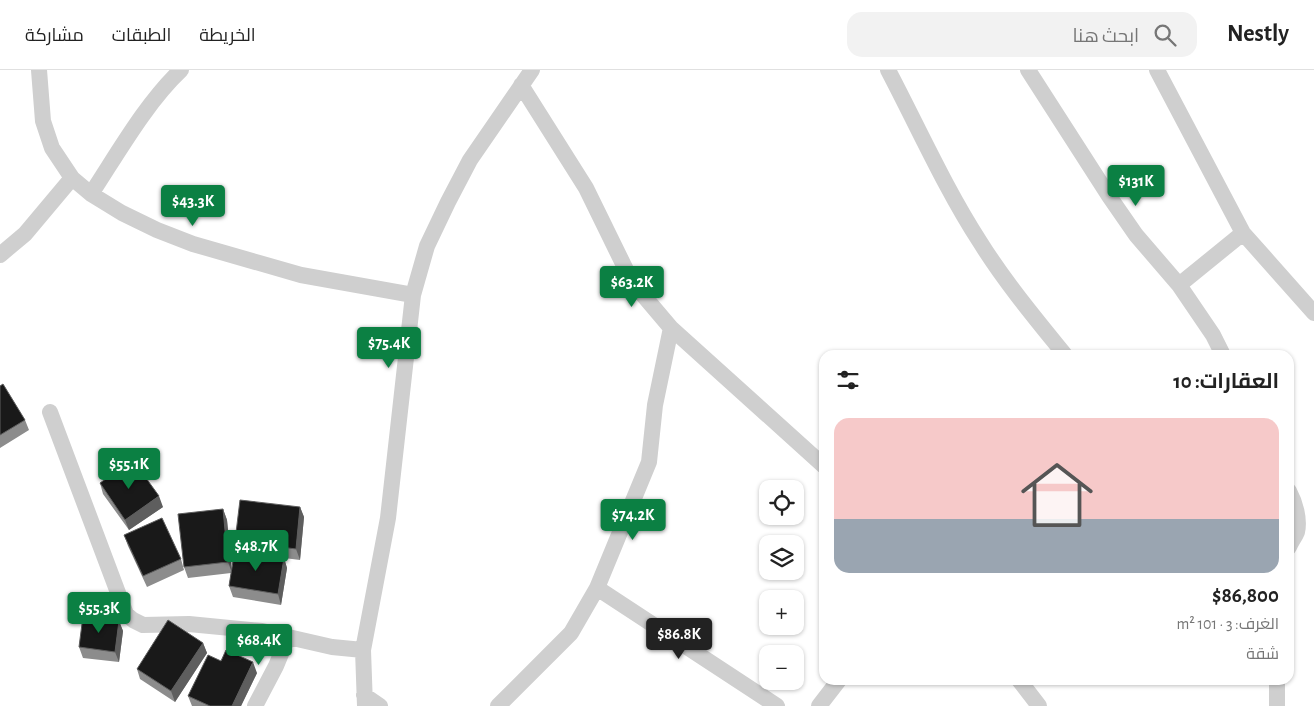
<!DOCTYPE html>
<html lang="ar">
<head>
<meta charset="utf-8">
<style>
  body { margin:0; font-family:"Alegreya Sans",Cairo,sans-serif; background:#f2f2f2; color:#222; direction:rtl; height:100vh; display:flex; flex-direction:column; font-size:19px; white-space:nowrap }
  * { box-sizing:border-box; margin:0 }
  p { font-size:16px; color:#767676 }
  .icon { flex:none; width:28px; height:28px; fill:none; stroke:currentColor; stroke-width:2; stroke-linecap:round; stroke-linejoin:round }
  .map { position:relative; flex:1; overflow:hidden; direction:ltr }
  .details { position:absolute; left:819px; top:280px; width:475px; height:335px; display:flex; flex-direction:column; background:#fff; border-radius:15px; box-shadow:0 1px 4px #0004; direction:rtl }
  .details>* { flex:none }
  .tools { position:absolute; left:759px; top:410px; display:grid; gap:10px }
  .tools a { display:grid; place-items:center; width:45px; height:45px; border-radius:10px; background:#fff; box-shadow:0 1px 4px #0004; font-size:25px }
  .price { position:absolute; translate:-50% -42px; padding:0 11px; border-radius:5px; background:#0b8043; color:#fff; font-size:16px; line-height:32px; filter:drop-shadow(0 1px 2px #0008) }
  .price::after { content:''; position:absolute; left:50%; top:30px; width:15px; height:11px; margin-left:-8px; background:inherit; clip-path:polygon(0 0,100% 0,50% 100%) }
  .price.current { background:#222; color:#fff }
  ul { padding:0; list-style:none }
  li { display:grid; align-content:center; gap:10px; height:265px; padding:0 15px }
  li+li { border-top:1px solid #e0e0e0 }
  li span { display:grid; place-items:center; height:155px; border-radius:15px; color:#555 }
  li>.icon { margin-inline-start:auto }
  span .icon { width:90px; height:90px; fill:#fffc; stroke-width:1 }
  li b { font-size:21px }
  h2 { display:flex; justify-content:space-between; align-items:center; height:60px; padding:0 15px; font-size:21px }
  header { display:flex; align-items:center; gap:30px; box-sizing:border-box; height:70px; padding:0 25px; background:#fff; border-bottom:1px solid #e0e0e0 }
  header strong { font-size:24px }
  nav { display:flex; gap:28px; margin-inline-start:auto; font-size:18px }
  .search { width:350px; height:45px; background:#f2f2f2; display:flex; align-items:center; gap:12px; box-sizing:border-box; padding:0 18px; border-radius:15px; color:#767676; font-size:19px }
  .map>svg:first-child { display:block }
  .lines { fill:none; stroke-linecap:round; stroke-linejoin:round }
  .minor { stroke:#cfcfcf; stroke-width:16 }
  .wall { fill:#8c8c8c }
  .shaded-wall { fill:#5e5e5e }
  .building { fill:#191919; stroke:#5e5e5e }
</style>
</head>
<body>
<header>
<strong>Nestly</strong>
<div class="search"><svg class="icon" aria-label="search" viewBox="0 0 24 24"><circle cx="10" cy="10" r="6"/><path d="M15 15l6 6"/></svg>ابحث هنا</div>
<nav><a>الخريطة</a><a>الطبقات</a><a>مشاركة</a></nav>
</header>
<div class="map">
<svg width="1314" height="636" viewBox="0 0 1314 636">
  <rect width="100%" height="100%" fill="#fff"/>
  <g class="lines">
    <path class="minor" d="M 39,0 L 43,51 L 52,78 L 72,108 L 91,124 L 122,143 L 157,160 L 193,174 L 301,205 L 413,225
      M 888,0 C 918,57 945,118 980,172 C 1005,212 1035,248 1065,285
      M 1028,0 L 1109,126 L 1136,165 L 1179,215 L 1213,265 L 1223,285
      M 1157,0 L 1243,163 L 1314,243
      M 521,15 L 586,118 L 632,212 L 671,258 L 824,396
      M 91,124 C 118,83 146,33 181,0
      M 0,185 L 25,164 L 72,108
      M 1179,215 L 1243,163
      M 50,342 L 123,536 L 126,544 L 133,550 L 143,555 L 189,554 L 262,561 L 332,577 L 363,580
      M 1289,421 C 1295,432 1300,449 1297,462 C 1295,467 1291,472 1289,477
      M 597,518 L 777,636
      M 1019,610 L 1039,636
      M 1277,610 L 1277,636
      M 364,625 L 380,636
      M 255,636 L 276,596 L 288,567
      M 365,636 L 363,580 L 388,448 L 413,225 L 427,176 L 448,132 L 470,90 L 532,0
      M 498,636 L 571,563 L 597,518 L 649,392 L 655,335 L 671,258
      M 819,636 L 839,610"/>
  </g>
  <path class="wall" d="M 0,316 L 25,350 L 29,360 L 0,378 Z
    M 100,413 L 163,437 L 129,460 L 103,424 Z
    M 300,437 L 304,447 L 300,490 L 284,488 L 287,498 L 281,535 L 233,527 L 229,516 L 231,503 L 188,508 L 184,497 L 223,439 L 227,450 L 232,500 L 239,480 L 235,471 Z
    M 124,465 L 181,489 L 184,500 L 147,517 L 128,476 Z
    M 119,551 L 123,561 L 119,592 L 83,588 L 79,577 Z
    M 203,573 L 207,583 L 175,632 L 140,609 L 137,599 Z
    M 221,591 L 257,603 L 241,636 L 192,636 L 188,626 Z"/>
  <path class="shaded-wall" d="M 159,426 L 163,437 L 129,460 L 125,450 Z
    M 300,437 L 304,447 L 300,490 L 296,479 Z
    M 223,439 L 227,450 L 232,503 L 228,492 Z
    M 284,488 L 287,498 L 281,535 L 278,524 Z
    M 119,551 L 123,561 L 119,592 L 115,582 Z
    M 203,573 L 207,583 L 175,632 L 171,621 Z
    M 253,592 L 257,603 L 241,636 L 232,636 Z"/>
  <path class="building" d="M 3,314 L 25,350 L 0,365 L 0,316 Z
    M 133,390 L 159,426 L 125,450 L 100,413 Z
    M 240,430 L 300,437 L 296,479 L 235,471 Z
    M 223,439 L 228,492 L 184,497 L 178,444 Z
    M 162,448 L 181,489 L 143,506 L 124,465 Z
    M 235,479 L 284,488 L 278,524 L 229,516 Z
    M 83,546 L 119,551 L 115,582 L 79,577 Z
    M 168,550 L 203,573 L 171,621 L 137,599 Z
    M 226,580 L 253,592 L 232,636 L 210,636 L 188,626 L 208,585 L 221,591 Z"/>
</svg>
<div class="tools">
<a><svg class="icon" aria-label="locate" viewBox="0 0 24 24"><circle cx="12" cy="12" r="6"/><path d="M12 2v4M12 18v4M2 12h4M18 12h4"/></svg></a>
<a><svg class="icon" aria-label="layers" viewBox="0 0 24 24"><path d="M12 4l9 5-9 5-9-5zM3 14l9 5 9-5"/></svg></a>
<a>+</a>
<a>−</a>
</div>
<b class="price" style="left:1136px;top:137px">$131K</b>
<b class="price" style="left:193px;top:157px">$43.3K</b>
<b class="price" style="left:632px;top:238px">$63.2K</b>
<b class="price" style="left:389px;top:299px">$75.4K</b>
<b class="price" style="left:129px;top:420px">$55.1K</b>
<b class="price" style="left:633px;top:471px">$74.2K</b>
<b class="price" style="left:256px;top:502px">$48.7K</b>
<b class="price" style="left:99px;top:564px">$55.3K</b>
<b class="price current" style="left:679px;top:590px">$86.8K</b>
<b class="price" style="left:259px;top:596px">$68.4K</b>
<section class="details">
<h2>العقارات: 10<svg class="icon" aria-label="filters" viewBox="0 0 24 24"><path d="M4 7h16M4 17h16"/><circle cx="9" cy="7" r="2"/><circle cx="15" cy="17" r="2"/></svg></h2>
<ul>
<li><span style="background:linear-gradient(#f6c9c9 65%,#9aa5b1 0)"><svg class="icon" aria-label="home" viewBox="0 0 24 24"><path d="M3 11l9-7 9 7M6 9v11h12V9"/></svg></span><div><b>$86,800</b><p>الغرف: 3 · 101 m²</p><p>شقة</p></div></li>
</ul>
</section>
</div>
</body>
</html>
